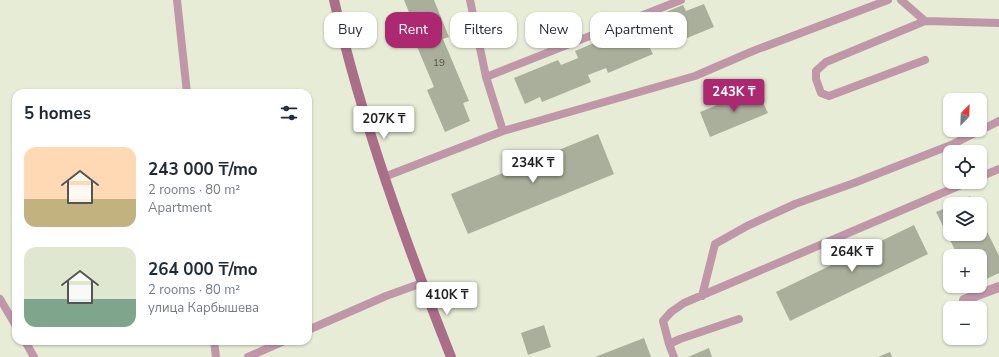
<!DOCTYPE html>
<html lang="en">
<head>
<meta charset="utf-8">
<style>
  body { margin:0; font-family:"Nunito Sans",sans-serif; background:#f2f2f3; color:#1f2937; height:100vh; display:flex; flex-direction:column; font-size:15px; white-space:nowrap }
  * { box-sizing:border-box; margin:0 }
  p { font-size:13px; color:#747a83 }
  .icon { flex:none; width:22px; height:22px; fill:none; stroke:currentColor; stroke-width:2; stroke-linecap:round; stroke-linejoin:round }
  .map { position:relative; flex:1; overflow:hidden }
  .side { position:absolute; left:12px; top:89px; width:300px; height:256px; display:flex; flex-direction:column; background:#fff; border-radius:12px; box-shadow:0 1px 3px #0004 }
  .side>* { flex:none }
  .guide { position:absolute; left:324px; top:12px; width:380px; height:36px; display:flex; gap:8px }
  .needle { width:26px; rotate:23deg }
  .controls { position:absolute; left:943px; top:93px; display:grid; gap:8px }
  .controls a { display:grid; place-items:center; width:44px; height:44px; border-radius:8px; background:#fff; box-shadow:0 1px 3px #0004; font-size:20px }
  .price { position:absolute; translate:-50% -34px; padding:0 9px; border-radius:4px; background:#fff; color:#222; font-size:13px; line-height:26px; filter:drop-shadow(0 1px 2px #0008) }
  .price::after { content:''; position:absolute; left:50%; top:24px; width:12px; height:9px; margin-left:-6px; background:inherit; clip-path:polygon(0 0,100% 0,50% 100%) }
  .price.active { background:#ac2870; color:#fff }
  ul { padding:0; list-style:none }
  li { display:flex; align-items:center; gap:12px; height:100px; padding:0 12px }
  li span { display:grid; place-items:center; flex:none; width:112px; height:80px; border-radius:12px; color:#555 }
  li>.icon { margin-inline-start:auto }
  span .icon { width:48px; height:48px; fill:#fffc; stroke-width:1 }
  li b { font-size:17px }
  h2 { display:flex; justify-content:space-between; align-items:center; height:48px; padding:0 12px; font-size:17px }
  .pill { padding:0 14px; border-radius:12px; background:#fff; box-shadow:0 1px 3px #0004; font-size:14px; line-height:36px }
  .pill.active { background:#ac2870; color:#fff }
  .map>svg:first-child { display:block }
  .building { fill:#aaaf9b }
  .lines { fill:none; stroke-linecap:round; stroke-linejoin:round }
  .lane { stroke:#c097a8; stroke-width:8 }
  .street { stroke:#c097a8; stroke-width:10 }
  .secondary { stroke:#aa6e88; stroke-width:10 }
  .labels { text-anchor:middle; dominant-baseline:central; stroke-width:4; stroke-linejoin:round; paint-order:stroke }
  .number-label { font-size:10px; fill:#525449 }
</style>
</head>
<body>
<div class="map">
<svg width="999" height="357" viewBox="0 0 999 357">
  <rect width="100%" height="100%" fill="#e6ecd6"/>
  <path class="building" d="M 404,0 L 434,0 L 449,37 L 443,39 L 469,101 L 463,103 L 470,121 L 445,132 L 427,90 L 434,87 L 408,25 L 413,22 Z
    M 704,4 L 714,27 L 670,45 L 668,41 L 650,48 L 653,54 L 608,73 L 606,68 L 588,75 L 591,82 L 542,102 L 540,97 L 525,104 L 514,78 L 558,60 L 561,65 L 578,58 L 575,51 L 620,32 L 622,38 L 640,30 L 637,24 L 683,5 L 686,11 Z
    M 757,89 L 768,113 L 710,137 L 700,112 Z
    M 598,134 L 614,174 L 468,234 L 451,194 Z
    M 970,196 L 974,204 L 954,204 Z
    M 950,206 L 950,234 L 980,234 L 980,217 L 999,256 L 999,273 L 980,282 L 980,256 L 958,256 L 936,212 Z
    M 914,225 L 928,254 L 790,321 L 776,292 Z
    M 544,325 L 551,347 L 528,355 L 521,333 Z
    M 644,338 L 651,357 L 595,357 Z
    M 709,348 L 712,357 L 688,357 Z
    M 890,352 L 892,357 L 878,357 Z"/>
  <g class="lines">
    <path class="lane" d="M 177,0 L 187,93
      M 470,0 L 486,77 L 503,131
      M 901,0 L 925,21 L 999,23
      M 925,60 L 829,96 L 821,93 L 816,79 L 816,71 L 826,62 L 925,21
      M 486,77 L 681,0
      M 384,177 L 503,131 L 695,76 L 753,51 L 888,0
      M 980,177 L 999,169
      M 702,296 L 715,244 L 747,226 L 795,204 L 854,183 L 951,145 L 999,121
      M 0,299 L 16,326
      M 308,330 L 386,296 L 422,283
      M 25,341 L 34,357
      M 214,341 L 216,357
      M 669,344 L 663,321 L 671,312 L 684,303 L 968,182
      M 248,357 L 284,341
      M 674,357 L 669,344 L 680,339 L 739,319"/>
    <path class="street" d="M 964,300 L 999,287"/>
    <path class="secondary" d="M 334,0 C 362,122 405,241 451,357"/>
  </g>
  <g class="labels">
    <g class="number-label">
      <text x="439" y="63">19</text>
    </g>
  </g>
</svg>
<div class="controls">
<a><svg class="needle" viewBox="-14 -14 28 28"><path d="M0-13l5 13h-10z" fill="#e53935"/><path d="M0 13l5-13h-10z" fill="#747a83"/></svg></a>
<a><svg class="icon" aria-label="locate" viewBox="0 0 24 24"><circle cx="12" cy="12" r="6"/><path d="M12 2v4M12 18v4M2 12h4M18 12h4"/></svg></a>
<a><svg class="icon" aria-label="layers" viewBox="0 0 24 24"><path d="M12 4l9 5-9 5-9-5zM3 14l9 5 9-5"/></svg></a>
<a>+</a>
<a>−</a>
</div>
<b class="price active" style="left:734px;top:113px">243K ₸</b>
<b class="price" style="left:384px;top:140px">207K ₸</b>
<b class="price" style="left:533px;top:184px">234K ₸</b>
<b class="price" style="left:852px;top:273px">264K ₸</b>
<b class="price" style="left:447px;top:316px">410K ₸</b>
<div class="guide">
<a class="pill">Buy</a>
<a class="pill active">Rent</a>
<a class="pill">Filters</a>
<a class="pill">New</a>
<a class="pill">Apartment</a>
</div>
<section class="side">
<h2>5 homes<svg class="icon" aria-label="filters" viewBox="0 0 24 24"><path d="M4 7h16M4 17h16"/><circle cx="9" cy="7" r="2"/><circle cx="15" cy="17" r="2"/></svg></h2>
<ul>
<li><span style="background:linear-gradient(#ffd9b3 65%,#c2b280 0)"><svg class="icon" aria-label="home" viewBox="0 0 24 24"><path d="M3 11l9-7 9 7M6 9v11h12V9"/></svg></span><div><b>243 000 ₸/mo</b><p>2 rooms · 80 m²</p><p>Apartment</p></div></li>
<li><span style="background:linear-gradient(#dfe7d0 65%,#7fa58c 0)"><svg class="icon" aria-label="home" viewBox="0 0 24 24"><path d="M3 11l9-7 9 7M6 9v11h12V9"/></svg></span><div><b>264 000 ₸/mo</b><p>2 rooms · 80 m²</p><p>улица Карбышева</p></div></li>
</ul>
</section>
</div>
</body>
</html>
